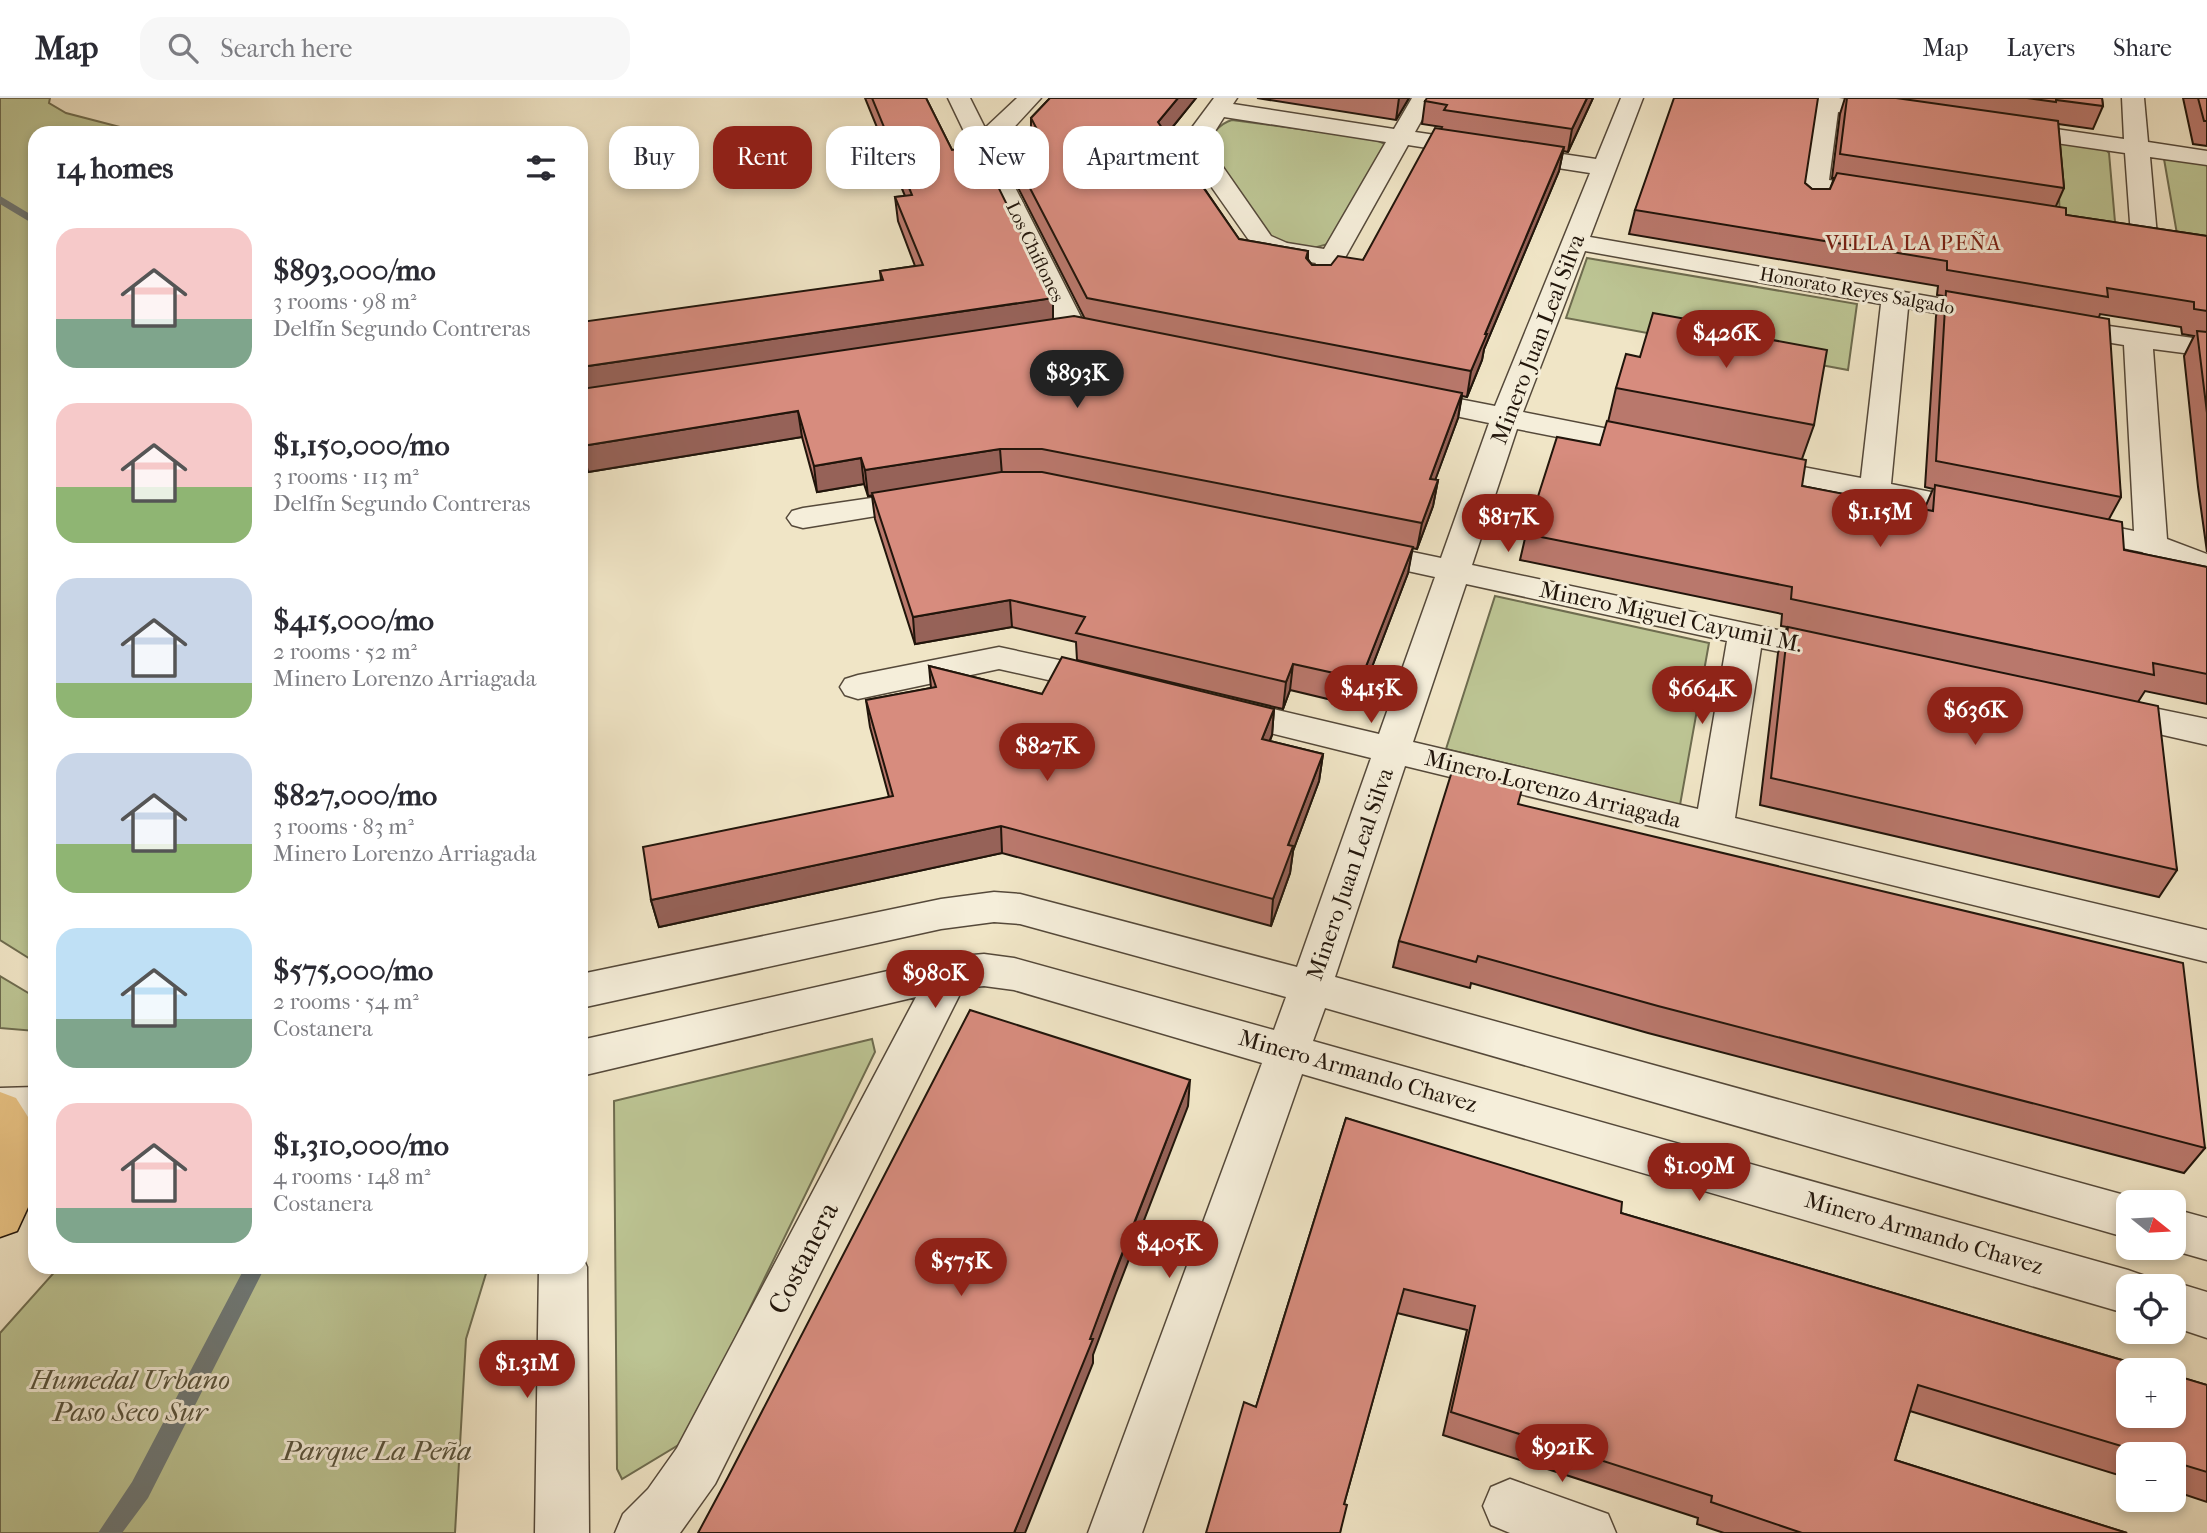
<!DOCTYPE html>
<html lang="en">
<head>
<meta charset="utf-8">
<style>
  body { margin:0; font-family:"IM FELL French Canon",serif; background:#f7f7f7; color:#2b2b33; height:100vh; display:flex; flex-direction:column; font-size:26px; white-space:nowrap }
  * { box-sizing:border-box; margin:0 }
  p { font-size:23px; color:#7c7c81 }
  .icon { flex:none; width:38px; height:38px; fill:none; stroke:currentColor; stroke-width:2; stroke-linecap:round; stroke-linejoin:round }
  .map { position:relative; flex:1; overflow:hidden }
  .drawer { position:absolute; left:28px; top:28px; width:560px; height:1148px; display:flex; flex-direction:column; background:#fff; border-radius:21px; box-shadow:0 4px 10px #0003 }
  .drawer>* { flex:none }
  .guide { position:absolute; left:609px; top:28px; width:665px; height:63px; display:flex; gap:14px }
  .needle { width:46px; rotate:108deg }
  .tools { position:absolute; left:2116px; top:1092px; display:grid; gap:14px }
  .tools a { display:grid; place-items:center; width:70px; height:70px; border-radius:14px; background:#fff; box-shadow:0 4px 10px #0003; font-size:35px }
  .price { position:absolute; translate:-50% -60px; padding:0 16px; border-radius:24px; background:#8f2418; color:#fff; font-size:23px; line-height:46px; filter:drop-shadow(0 2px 4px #0008) }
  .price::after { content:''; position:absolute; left:50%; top:42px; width:21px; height:16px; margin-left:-10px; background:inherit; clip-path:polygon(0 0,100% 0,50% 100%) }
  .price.active { background:#222; color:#fff }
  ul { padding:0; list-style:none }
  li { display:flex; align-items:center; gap:21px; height:175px; padding:0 28px }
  li span { display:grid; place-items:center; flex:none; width:196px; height:140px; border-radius:21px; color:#555 }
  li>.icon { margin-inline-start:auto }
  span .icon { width:84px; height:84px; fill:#fffc; stroke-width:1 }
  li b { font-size:30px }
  h2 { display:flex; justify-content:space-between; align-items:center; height:84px; padding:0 28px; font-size:30px }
  .chip { padding:0 24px; border-radius:21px; background:#fff; box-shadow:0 4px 10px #0003; font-size:24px; line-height:63px }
  .chip.active { background:#8f2418; color:#fff }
  header { display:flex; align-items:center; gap:42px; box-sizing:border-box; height:98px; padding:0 35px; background:#fff; border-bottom:2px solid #e1e1e2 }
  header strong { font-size:33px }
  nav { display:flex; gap:38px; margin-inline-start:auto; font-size:24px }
  .search { width:490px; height:63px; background:#f7f7f7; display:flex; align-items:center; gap:18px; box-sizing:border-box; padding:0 24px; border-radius:21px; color:#7c7c81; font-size:26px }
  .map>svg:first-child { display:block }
  .green { fill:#bcc493; stroke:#6e6c4f; stroke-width:2 }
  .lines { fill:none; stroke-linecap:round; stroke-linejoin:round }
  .stream { fill:#6e7978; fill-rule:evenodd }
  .minor-casing { stroke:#55493a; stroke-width:3 }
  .major-casing { stroke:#21150b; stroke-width:3 }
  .minor { fill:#f5eeda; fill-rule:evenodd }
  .major { fill:#e8c283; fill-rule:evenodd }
  .wall { fill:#b9786c; stroke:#21150b; stroke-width:2 }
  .shaded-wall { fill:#966258; stroke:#21150b; stroke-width:2 }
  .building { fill:#d78c7e; stroke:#21150b; stroke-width:2 }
  .labels { text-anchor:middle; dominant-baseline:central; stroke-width:6; stroke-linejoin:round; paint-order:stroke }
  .far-street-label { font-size:19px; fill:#21150b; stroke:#f5eeda }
  .far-neighbourhood-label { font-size:21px; letter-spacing:2px; fill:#7a1f14; stroke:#f5eeda }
  .street-label { font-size:23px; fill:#21150b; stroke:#f5eeda }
  .near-street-label { font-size:28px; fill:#21150b; stroke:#f5eeda }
  .near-park-label { font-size:28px; font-style:italic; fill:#57523b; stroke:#f5eeda }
</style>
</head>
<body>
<header>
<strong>Map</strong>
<div class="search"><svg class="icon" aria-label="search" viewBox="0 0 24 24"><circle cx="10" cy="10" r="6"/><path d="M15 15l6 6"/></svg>Search here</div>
<nav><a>Map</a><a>Layers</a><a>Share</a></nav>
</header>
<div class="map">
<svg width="2207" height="1435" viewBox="0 0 2207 1435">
  <rect width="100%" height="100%" fill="#f0e5c6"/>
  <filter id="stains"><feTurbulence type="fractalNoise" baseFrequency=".00286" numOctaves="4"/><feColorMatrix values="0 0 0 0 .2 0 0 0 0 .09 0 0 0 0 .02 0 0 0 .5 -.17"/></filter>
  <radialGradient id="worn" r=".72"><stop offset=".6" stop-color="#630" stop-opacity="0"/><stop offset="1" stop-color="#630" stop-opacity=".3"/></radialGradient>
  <path class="green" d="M 0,0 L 50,0 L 49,5 L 66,15 L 143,35 L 35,35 L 35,864 L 0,842 Z
    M 1232,22 L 1374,41 L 1385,46 L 1328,146 L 1310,151 L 1270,140 L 1207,49 C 1208,38 1221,25 1232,22 Z
    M 2056,44 L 2104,50 L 2109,55 L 2115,124 L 2105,126 L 2060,119 Z
    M 2164,61 L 2207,65 L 2207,143 L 2177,136 Z
    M 1587,160 L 1857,206 L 1848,272 L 1566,220 Z
    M 1495,498 L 1709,545 L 1680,707 L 1446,651 Z
    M 0,878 L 35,899 L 35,933 L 0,930 Z
    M 872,941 L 875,954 L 685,1343 L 622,1381 L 617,1371 L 614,1003 Z
    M 59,1169 L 488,1169 L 466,1241 L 455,1435 L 0,1435 L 0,1235 Z"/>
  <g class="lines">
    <path class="stream" d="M 0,98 L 35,119 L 35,127 L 0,106 Z
      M 245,1169 L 265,1169 L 148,1400 L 122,1435 L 98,1435 L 132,1384 Z"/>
    <defs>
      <path id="minor" d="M 948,0 L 970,0 L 985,30 L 1017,0 L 1041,0 L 1006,38 L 992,44 L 1088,233 L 1084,239 L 1064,239 L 1060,233 Z
        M 1214,0 L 1237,0 L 1233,6 L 1394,31 L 1412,0 L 1434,0 L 1415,34 L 1596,61 L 1621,0 L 1643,0 L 1590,139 L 2001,211 L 2005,217 L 2001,223 L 1991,225 L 1908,210 L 1891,386 L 1991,406 L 1996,413 L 1991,420 L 1980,423 L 1751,377 L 1740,375 L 1736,368 L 1740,361 L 1751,359 L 1861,380 L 1881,206 L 1585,153 L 1523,314 L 1654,340 L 1665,343 L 1669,349 L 1665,355 L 1654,358 L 1517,331 L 1472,467 L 1844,546 L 1849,554 L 1844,562 L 1832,565 L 1761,550 L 1735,720 L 2207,832 L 2207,864 L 1405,668 L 1335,879 L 2128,1098 L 2145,1104 L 2128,1104 L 2128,1140 L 1325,910 L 1313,943 L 2128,1172 L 2145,1178 L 2150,1188 L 2128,1188 L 2128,1216 L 1302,976 L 1142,1435 L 1088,1435 L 1262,965 L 1014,892 L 984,888 L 963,890 L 715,1386 L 680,1435 L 615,1435 L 623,1416 L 648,1391 L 677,1350 L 916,899 L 581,978 L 581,942 L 950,859 L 984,856 L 1014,860 L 1274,932 L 1286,899 L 1020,826 L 994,824 L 941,831 L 581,910 L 581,876 L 941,801 L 994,794 L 1020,796 L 1297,869 L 1371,660 L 1209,620 L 1204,611 L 1209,602 L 1222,599 L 1379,636 L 1435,479 L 1348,460 L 1344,453 L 1348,446 L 1360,443 L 1441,460 L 1489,325 L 1398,306 L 1393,300 L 1398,294 L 1408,291 L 1495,308 L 1590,75 L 1408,47 L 1332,183 L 1328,189 L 1310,189 L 1306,183 L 1316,165 L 1272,158 L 1253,148 L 1187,54 L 1183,46 L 1185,39 ZM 1224,19 L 1386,44 L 1324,151 L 1287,145 L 1271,138 L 1207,46 ZM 1466,486 L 1727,543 L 1698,711 L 1413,644 Z
        M 1783,0 L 1839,0 L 1901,10 L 1905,15 L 1901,20 L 1893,22 L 1838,14 L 1829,82 L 1892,92 L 1895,97 L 1892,102 L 1883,104 L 1827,96 L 1822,112 L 1804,112 L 1800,107 L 1816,10 L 1786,5 Z
        M 2122,0 L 2144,0 L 2148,44 L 2207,53 L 2207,67 L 2150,59 L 2157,138 L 2153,143 L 2135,143 L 2131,138 L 2125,55 L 2008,38 L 2000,36 L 1996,31 L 2000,26 L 2008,24 L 2124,41 Z
        M 2060,221 L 2207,242 L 2207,258 L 2153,251 L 2167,441 L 2207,456 L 2207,477 L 2164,465 L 2142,454 L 2059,437 L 2054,430 L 2059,423 L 2070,420 L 2134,433 L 2124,247 L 2050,235 L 2046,229 L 2050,223 Z
        M 926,392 L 937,394 L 942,401 L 937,408 L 803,430 L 792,427 L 787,420 L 792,413 L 803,410 Z
        M 999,549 L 1119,575 L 1124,583 L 1119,591 L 1106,595 L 999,571 L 858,601 L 845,597 L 840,589 L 845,581 L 858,577 Z
        M 2110,601 L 2207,621 L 2207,647 L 2097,622 L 2092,613 L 2097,604 Z
        M 35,989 L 35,1027 L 0,1028 L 0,990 Z
        M 2174,1111 L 2207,1120 L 2207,1162 L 2165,1150 L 2174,1150 Z
        M 581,1155 L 587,1169 L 589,1435 L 535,1435 L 539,1169 L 581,1169 Z
        M 2174,1184 L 2207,1194 L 2207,1240 L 2174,1229 L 2174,1188 L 2164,1188 Z
        M 1510,1381 L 1608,1416 L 1616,1435 L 1510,1435 L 1491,1427 L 1483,1408 L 1491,1389 Z"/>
      <path id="major" d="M 0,994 L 16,1000 L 35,1030 L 35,1094 L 17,1133 L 0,1139 Z"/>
    </defs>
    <use href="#minor" class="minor-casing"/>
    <use href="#major" class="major-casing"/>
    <use href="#minor" class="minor"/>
    <use href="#major" class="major"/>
  </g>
  <path class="wall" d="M 865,0 L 926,0 L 952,52 L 1053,222 L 1085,221 L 1007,68 L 1006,44 L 1031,41 L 1031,20 L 1050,0 L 1196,0 L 1167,36 L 1239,141 L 1308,153 L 1308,161 L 1312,167 L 1331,167 L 1363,162 L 1441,31 L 1442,29 L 1422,26 L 1425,3 L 1593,0 L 1568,54 L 1563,53 L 1559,73 L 1484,251 L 1482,262 L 1467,299 L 1462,298 L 1458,320 L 1435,382 L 1438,382 L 1433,408 L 1417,451 L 1412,450 L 1408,475 L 1357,608 L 1290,592 L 1283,611 L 1077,562 L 1076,544 L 1012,529 L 915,546 L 875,421 L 872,398 L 868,398 L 864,386 L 817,394 L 802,339 L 588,374 L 881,182 L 880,173 L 915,168 L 898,123 L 895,99 L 905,98 Z
    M 1257,0 L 1409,0 L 1396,22 Z
    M 1845,0 L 2102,0 L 2103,8 L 2093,31 L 2058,26 L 2064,90 L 2056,108 L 2066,117 L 2207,138 L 2207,454 L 2198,389 L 2184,258 L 2194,238 L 2182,236 L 2181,229 L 2100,216 L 2099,219 L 2121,399 L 2109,421 L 2124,452 L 2207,469 L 2207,606 L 2145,593 L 2138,604 L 2177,772 L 2159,799 L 1760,707 L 1778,555 L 1787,529 L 1781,528 L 1782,516 L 1520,462 L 1526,436 L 1600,347 L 1608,324 L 1616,290 L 1640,259 L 1707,230 L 1814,327 L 1802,361 L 1802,388 L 1924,412 L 1933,391 L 1925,389 L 1936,218 L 1944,198 L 1937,197 L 1938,188 L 1629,136 L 1635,112 L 1805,85 L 1812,91 L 1830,91 L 1834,80 L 1832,80 L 1840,16 Z
    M 2183,0 L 2207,0 L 2207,48 L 2193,46 Z
    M 929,568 L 1042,596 L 1274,611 L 1272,637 L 1270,643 L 1323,656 L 1319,683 L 1293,753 L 1290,775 L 1271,828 L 1002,755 L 659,829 L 651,802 L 889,699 L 870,629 L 866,602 L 931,590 Z
    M 1518,706 L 2205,1050 L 2184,1075 L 1648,935 L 1471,885 L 1470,890 L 1393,869 L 1399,843 Z
    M 1346,1020 L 1621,1115 L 2207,1287 L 2207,1404 L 2174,1393 L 2174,1356 L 2128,1356 L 2128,1380 L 1910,1313 L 1895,1362 L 2127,1435 L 1724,1435 L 1697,1426 L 1698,1420 L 1443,1337 L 1467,1232 L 1397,1215 L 1344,1406 L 1340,1435 L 1256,1309 Z"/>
  <path class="shaded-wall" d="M 1178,0 L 1196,0 L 1158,47 L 1158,24 Z
    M 1399,0 L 1409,0 L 1396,22 Z
    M 1587,0 L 1593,0 L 1568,54 L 1572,31 Z
    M 1564,49 L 1559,73 L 1484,251 L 1482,262 L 1467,299 L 1471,273 L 1485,236 Z
    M 1053,200 L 1053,225 L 581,295 L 581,269 Z
    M 1462,295 L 1458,320 L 1426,407 L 1430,381 Z
    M 798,313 L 802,339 L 588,374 L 582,348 Z
    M 1000,351 L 1002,377 L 868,398 L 865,372 Z
    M 861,360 L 864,386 L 817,394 L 814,368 Z
    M 1438,382 L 1433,408 L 1417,451 L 1422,425 Z
    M 1413,449 L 1408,475 L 1357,608 L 1361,581 Z
    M 1010,502 L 1012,529 L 915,546 L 913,519 Z
    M 1293,566 L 1290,592 L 1283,611 L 1286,584 Z
    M 1274,611 L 1272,637 L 1259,668 L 1262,641 Z
    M 1323,656 L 1319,683 L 1293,753 L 1290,775 L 1271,828 L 1273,801 L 1288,747 Z
    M 1001,728 L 1002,755 L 659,829 L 651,802 Z
    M 1190,982 L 1188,1008 L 1116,1195 L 1093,1257 L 1093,1265 L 1025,1435 L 1014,1435 Z"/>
  <path class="building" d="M 872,0 L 926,0 L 952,52 L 978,48 L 1053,200 L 581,269 L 581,224 L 883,182 L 880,173 L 923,167 L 895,99 L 912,97 Z
    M 1050,0 L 1178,0 L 1158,24 L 1239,141 L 1308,153 L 1306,160 L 1312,167 L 1331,167 L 1338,158 L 1363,162 L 1435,30 L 1564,49 L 1485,236 L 1487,236 L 1471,273 L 1087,200 L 1006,44 L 1041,39 L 1031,20 Z
    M 1427,0 L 1587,0 L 1572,31 L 1444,12 L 1447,7 L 1425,3 Z
    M 1674,0 L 1818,0 L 1805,85 L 1812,91 L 1830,91 L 1837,75 L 2066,110 L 2066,117 L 2207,138 L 2207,213 L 2194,211 L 2194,204 L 2107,190 L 2108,199 L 1947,172 L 1947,163 L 1635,112 Z
    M 1847,0 L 1896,0 L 2058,23 L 2064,90 L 1840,56 Z
    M 2027,0 L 2102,0 L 2103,8 L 2056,2 L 2056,4 Z
    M 2198,0 L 2207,0 L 2207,23 L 2204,23 Z
    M 1946,193 L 2109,221 L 2121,399 L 1936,363 Z
    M 1653,215 L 1708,225 L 1707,230 L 1827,252 L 1814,327 L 1616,290 L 1626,256 L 1640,259 Z
    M 1074,218 L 1462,295 L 1430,381 L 1438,382 L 1422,425 L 1042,351 L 1000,351 L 865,372 L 861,360 L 814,368 L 798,313 L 582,348 L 581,291 Z
    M 2197,233 L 2207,234 L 2207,315 Z
    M 1607,323 L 1806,362 L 1802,388 L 1933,413 L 1935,387 L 2122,424 L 2124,452 L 2207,469 L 2207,576 L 2153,565 L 2154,577 L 1791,501 L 1792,489 L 1526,436 L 1557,339 L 1600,347 Z
    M 1001,374 L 1042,374 L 1413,449 L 1361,581 L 1293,566 L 1286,584 L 1076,535 L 1085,519 L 1010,502 L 913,519 L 872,395 Z
    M 1788,529 L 2158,608 L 2177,772 L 1771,680 Z
    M 1062,559 L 1274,611 L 1262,641 L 1323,656 L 1288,747 L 1293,748 L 1273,801 L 1001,728 L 651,802 L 643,749 L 893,698 L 866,602 L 936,589 L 929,568 L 1042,596 Z
    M 1453,670 L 1523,687 L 1518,706 L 2183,865 L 2205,1050 L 1658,908 L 1478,858 L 1476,864 L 1399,843 Z
    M 970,912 L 1190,982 L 1116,1171 L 1090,1241 L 1093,1241 L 1014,1435 L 698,1435 L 728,1379 Z
    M 1346,1020 L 1622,1104 L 1621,1115 L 2156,1272 L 2128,1272 L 2128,1318 L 2174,1318 L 2174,1277 L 2207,1287 L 2207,1374 L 2174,1364 L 2174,1356 L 2148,1356 L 1918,1287 L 1895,1362 L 2127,1435 L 1802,1435 L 1711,1404 L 1712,1398 L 1451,1314 L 1475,1208 L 1404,1191 L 1344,1406 L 1347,1407 L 1340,1435 L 1206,1435 L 1244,1304 L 1256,1309 Z"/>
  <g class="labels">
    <g class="far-street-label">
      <text transform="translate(1035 154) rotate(64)">Los Chiflones</text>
      <text transform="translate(1857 193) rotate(10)">Honorato Reyes Salgado</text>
    </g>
    <g class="far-neighbourhood-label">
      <text x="1914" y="145">VILLA LA PEÑA</text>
    </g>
    <g class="street-label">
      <text transform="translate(1538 241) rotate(-69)">Minero Juan Leal Silva</text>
      <text transform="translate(1671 519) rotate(12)">Minero Miguel Cayumil M.</text>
      <text transform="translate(1553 691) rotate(14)">Minero Lorenzo Arriagada</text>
      <text transform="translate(1350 776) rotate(-71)">Minero Juan Leal Silva</text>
      <text transform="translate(1358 973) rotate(16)">Minero Armando Chavez</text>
      <text transform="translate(1924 1135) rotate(16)">Minero Armando Chavez</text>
    </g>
    <g class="near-street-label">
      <text transform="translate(803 1160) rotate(-63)">Costanera</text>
    </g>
    <g class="near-park-label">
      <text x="130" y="1281">Humedal Urbano<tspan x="130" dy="32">Paso Seco Sur</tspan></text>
      <text x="377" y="1352">Parque La Peña</text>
    </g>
  </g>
  <rect width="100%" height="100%" filter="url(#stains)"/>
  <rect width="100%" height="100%" fill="url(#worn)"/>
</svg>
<div class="tools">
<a><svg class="needle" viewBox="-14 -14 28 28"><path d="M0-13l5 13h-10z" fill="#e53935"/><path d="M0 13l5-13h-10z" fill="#7c7c81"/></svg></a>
<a><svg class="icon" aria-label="locate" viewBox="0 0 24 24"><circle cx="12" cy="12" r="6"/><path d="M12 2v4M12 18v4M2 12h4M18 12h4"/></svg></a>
<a>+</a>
<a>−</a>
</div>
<b class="price" style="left:1726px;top:272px">$426K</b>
<b class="price active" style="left:1077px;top:312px">$893K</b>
<b class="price" style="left:1880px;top:451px">$1.15M</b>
<b class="price" style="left:1508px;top:456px">$817K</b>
<b class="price" style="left:1371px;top:627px">$415K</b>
<b class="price" style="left:1702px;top:628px">$664K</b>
<b class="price" style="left:1975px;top:649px">$636K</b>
<b class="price" style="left:1047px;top:685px">$827K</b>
<b class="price" style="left:935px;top:912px">$980K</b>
<b class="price" style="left:1699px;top:1105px">$1.09M</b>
<b class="price" style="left:1169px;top:1182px">$405K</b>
<b class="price" style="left:961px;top:1200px">$575K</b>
<b class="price" style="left:527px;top:1302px">$1.31M</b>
<b class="price" style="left:1562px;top:1386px">$921K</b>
<div class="guide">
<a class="chip">Buy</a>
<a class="chip active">Rent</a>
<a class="chip">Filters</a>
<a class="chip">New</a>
<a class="chip">Apartment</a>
</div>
<section class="drawer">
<h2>14 homes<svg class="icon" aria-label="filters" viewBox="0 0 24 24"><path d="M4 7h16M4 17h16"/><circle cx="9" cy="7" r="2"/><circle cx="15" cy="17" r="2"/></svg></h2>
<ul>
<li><span style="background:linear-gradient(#f6c9c9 65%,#7fa58c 0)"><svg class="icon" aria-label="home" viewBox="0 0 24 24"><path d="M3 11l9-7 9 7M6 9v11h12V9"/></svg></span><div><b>$893,000/mo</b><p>3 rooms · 98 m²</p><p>Delfín Segundo Contreras</p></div></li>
<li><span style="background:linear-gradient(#f6c9c9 60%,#8fb573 0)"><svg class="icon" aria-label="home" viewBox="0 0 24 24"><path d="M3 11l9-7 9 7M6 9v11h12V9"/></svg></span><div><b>$1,150,000/mo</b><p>3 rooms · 113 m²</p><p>Delfín Segundo Contreras</p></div></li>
<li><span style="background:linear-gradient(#c9d6e8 75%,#8fb573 0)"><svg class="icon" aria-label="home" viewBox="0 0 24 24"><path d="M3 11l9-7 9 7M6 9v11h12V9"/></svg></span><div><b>$415,000/mo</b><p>2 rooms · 52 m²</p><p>Minero Lorenzo Arriagada</p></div></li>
<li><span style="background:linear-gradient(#c9d6e8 65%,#8fb573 0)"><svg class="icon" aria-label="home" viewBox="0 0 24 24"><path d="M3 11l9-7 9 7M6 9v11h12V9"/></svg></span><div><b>$827,000/mo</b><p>3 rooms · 83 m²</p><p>Minero Lorenzo Arriagada</p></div></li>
<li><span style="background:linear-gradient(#bfe0f5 65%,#7fa58c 0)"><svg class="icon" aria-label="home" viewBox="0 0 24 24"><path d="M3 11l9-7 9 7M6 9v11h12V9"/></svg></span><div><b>$575,000/mo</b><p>2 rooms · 54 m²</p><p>Costanera</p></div></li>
<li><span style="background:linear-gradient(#f6c9c9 75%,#7fa58c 0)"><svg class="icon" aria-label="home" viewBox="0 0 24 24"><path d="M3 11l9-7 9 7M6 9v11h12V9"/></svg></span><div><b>$1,310,000/mo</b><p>4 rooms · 148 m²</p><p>Costanera</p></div></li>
</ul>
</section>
</div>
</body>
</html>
